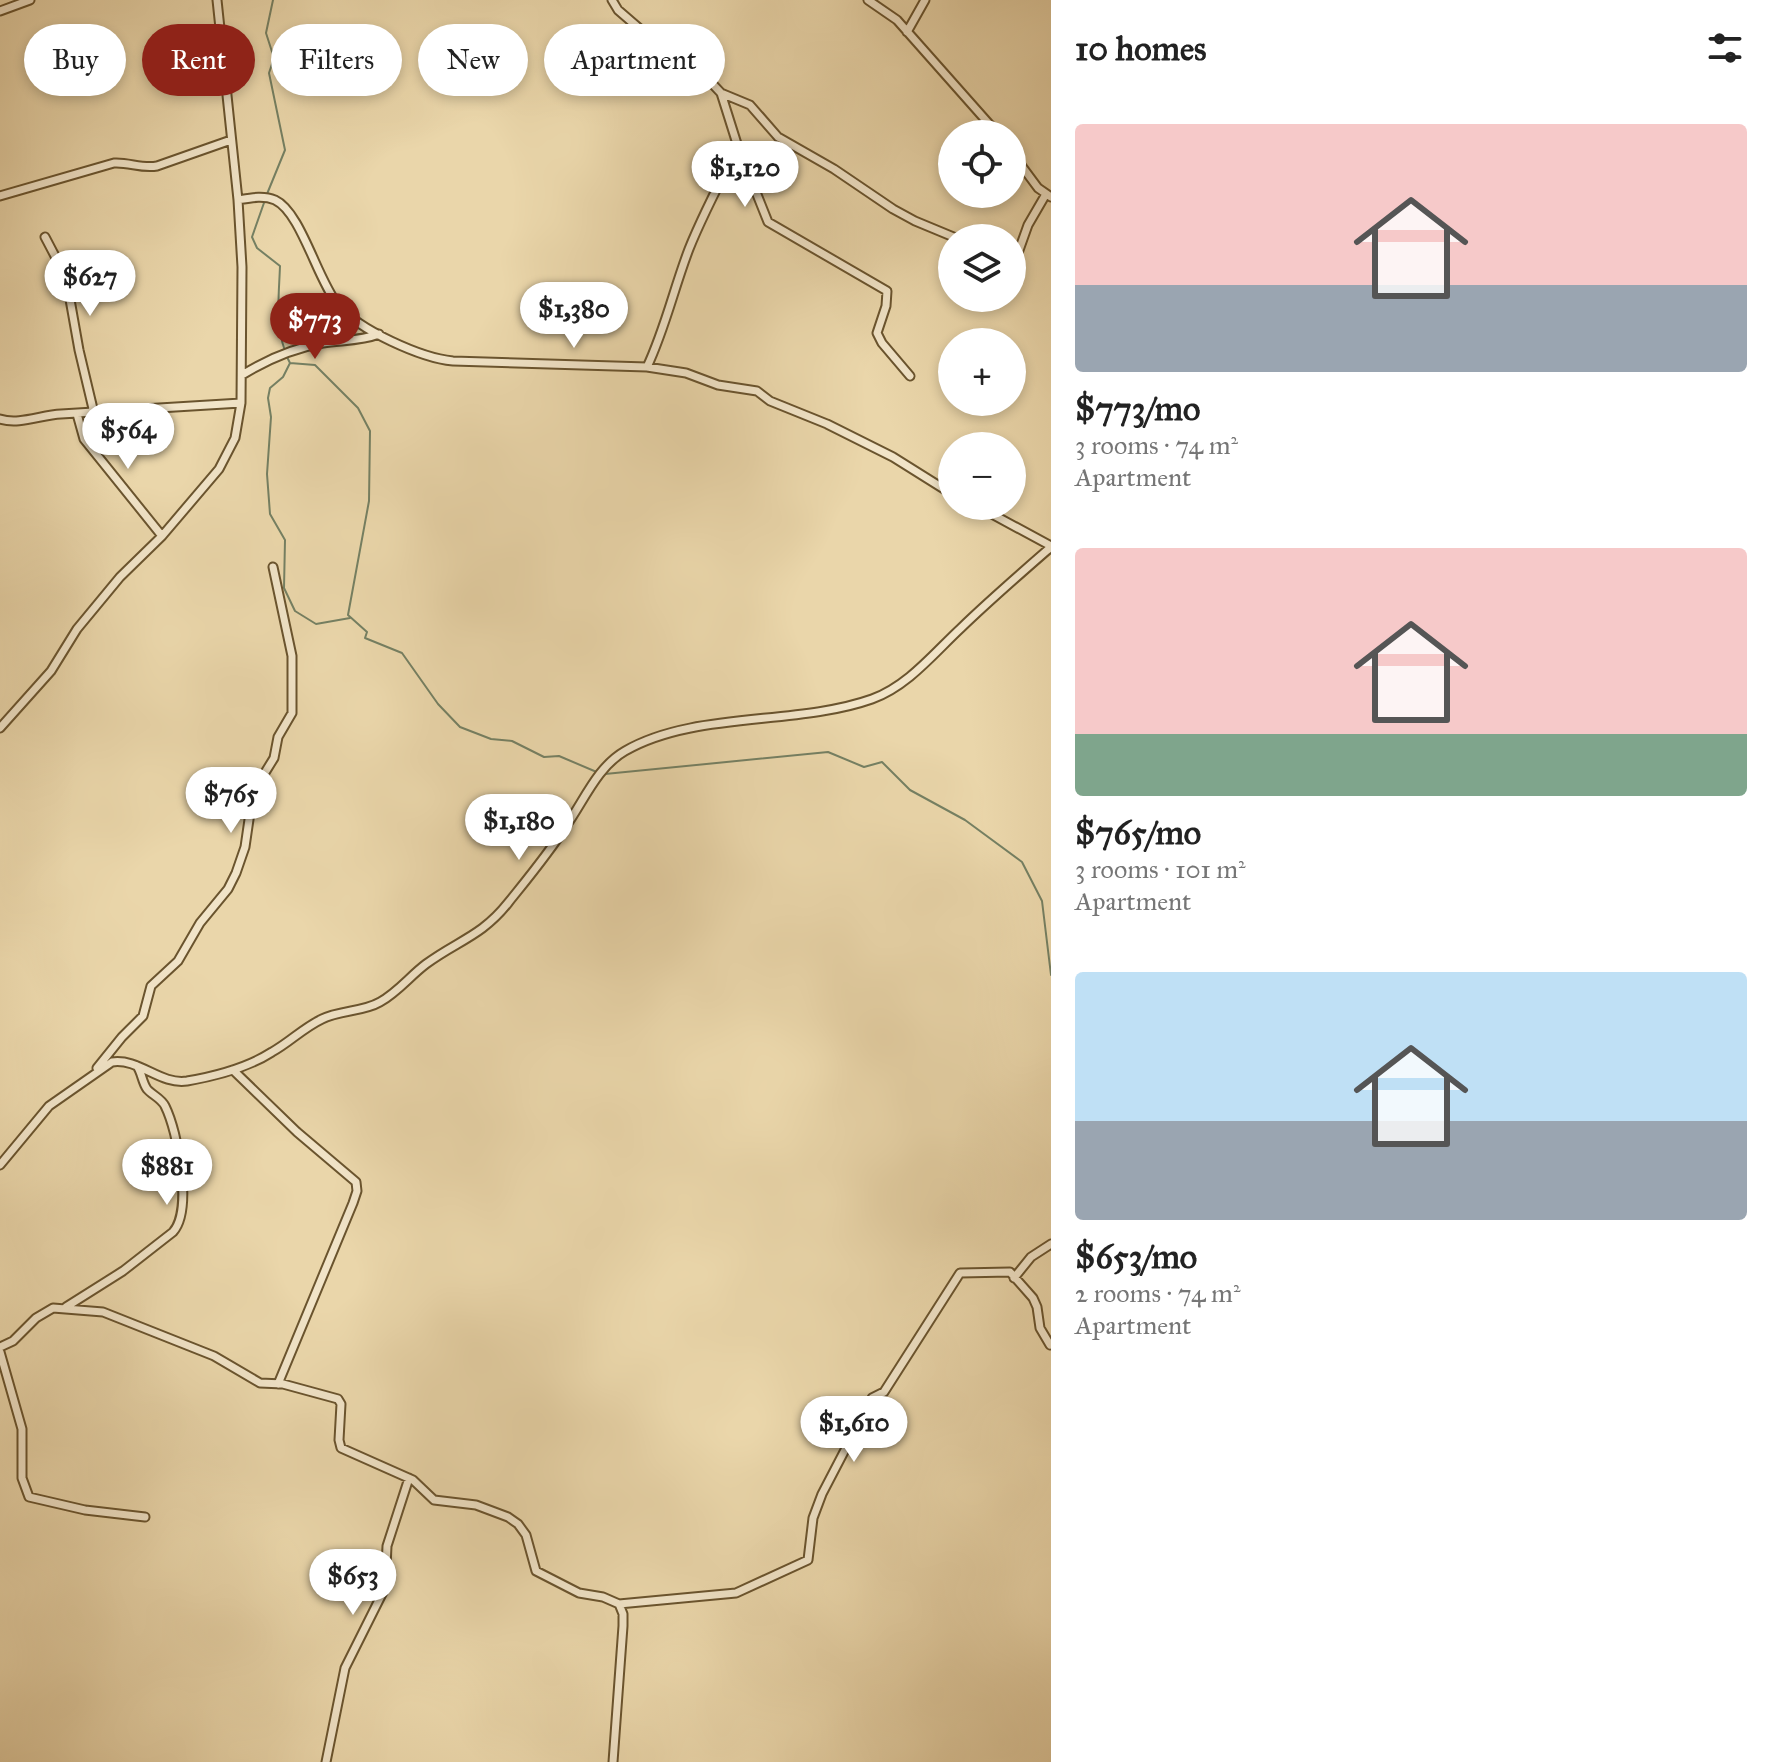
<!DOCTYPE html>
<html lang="en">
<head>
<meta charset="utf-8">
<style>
  body { margin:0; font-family:"IM FELL Great Primer",serif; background:#f2f2f2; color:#222; height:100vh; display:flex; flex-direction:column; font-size:30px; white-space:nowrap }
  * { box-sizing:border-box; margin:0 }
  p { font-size:26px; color:#767676 }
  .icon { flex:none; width:44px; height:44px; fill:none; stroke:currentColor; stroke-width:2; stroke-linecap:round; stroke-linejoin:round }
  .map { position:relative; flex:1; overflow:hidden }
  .drawer { display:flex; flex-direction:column; background:#fff; width:720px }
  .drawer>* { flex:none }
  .top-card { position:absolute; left:24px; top:24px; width:760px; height:72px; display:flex; gap:16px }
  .fabs { position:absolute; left:938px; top:120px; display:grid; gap:16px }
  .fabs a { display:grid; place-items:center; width:88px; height:88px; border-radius:50%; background:#fff; box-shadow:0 4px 12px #0003; font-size:40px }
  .price { position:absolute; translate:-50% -68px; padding:0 18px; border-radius:28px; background:#fff; color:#222; font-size:26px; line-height:52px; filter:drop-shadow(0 2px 4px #0008) }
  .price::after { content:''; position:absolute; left:50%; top:48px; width:24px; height:18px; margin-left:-12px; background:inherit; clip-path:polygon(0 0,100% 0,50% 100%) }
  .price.selected { background:#8f2418; color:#fff }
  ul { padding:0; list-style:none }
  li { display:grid; align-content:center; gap:16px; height:424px; padding:0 24px }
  li span { display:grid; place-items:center; height:248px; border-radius:8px; color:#555 }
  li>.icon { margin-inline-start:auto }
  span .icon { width:144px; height:144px; fill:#fffc; stroke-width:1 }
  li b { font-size:34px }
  h2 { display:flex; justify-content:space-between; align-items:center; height:96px; padding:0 24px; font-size:34px }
  .pill { padding:0 28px; border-radius:36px; background:#fff; box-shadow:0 4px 12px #0003; font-size:28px; line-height:72px }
  .pill.selected { background:#8f2418; color:#fff }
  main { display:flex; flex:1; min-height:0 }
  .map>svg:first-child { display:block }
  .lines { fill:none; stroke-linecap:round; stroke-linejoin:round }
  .stream { stroke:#758063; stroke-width:2 }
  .street-casing { stroke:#6a542e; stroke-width:11 }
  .street { stroke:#f1e4c8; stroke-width:7 }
</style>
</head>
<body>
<main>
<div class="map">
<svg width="1051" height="1762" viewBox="0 0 1051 1762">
  <rect width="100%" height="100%" fill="#ead6aa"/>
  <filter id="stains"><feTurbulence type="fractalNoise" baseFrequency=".0025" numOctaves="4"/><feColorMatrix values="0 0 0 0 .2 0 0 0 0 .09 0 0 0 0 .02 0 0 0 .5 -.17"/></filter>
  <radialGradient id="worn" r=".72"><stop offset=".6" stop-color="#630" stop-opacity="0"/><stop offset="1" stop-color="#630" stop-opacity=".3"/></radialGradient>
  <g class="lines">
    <path class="stream" d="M 267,194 L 285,150 L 269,73 L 274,58 L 266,33 L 273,0
      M 265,200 L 252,237 L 257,248 L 280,266 C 279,295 275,323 285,351
      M 287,357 L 290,363 L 315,365 L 358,408 L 370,431 L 369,501 L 348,615 L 367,632 L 365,638 L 402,653 L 438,704 L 460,727 L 491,739 L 512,741 L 544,757 L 559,756 L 599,773
      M 290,363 L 283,377 L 270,388 L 268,398 L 271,417 L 267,474 L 270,514 L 285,540 L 284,588 L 295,611 L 316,624 L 350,618
      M 605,774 L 828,752 L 864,767 L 882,762 L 910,790 L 965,820 L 1022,862 L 1042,901 L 1051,975"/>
    <defs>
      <path id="street" d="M 612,0 L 618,10 L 640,29 L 705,76 L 721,93 L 738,147 L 768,222 L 887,291 L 886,306 L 877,333 L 882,343 L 910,376
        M 868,0 L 897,20 L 998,134
        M 0,11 L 30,0
        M 907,32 L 925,0
        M 721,93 L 750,105 L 778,137 L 834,169 L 893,209 L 915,221 L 956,238
        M 1012,153 L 1038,188 L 1051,197
        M 0,196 L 114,163 C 129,162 142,169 157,166 L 231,140
        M 238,200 C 250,198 263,195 275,200 C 301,212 317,279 338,305 C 359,330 421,358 453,361 L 647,367 L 686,373 L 718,385 L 757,391 L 770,401 L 827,424 L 893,457 L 952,494
        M 45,237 L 66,277 L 79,350 L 94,413
        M 1012,256 L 1018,253 L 1028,225 L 1046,194
        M 1012,269 L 1018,253
        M 647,367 C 665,329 674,288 689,249 C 703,214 721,180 738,147
        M 242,375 C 268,359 293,348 323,343 C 342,340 361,341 379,334
        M 77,414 L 84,439 L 162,536
        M 0,419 C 19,425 41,415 61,414 C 121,410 181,407 241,403
        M 977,506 L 1051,546
        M 0,728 L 51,671 L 77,629 L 120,577 L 162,536 L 219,469 L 235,438 L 241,403 L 242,267 L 238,200 L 217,0
        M 97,1068 L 122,1037 L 143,1016 L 151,986 L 178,961 L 200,923 L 228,889 L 236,873 L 245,847 L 253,792 L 274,758 L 278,737 L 292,713 L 292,656 L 273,567
        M 233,1070 L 297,1132 L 356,1182 L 357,1191 L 353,1203 L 278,1384
        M 0,1165 L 49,1106 L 112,1062 C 139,1058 160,1085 187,1081 C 216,1076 247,1068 272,1052 C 290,1042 303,1028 322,1019 C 340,1010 363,1012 380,1002 C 398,992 410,976 426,964 C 457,941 482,936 508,903 C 528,878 549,853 566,826 C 584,801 597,767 625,751 C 694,711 796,726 872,699 C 908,686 934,653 961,628 C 990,600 1020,574 1051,547
        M 1014,1278 L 1031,1257 L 1051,1244
        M 66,1307 L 123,1271 L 173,1232 C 193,1210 178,1132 165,1106 C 161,1098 152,1095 147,1089 C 142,1082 142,1073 137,1066
        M 0,1347 L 13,1341 L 36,1318 L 53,1308 L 103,1312 L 214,1356 L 260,1383 L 283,1384 L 338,1399 L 341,1404 L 339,1440 L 341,1448 L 413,1480 L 434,1500 L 476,1505 L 508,1517 L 518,1524 L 526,1535 L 536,1571 L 579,1593 L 603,1597 L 619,1604 L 623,1614 L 623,1626 L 613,1762
        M 0,1352 L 22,1429 L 22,1478 L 29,1497 L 85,1510 L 145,1517
        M 619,1604 L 736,1593 L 808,1560 L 813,1518 L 822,1494 L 872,1398 L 884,1392 L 960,1273 L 1010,1272 L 1033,1298 L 1037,1307 L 1040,1328 L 1050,1345
        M 326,1762 L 345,1668 L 385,1588 L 387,1546 L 409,1478"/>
    </defs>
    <use href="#street" class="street-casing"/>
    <use href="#street" class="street"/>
  </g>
  <rect width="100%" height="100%" filter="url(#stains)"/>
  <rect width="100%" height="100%" fill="url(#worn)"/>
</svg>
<div class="fabs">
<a><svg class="icon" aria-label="locate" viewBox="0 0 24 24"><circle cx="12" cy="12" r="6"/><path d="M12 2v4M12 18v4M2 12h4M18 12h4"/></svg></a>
<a><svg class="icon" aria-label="layers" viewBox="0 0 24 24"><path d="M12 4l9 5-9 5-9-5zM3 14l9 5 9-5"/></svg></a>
<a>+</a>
<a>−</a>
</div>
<b class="price" style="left:745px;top:209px">$1,120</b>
<b class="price" style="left:90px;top:318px">$627</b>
<b class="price" style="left:574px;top:350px">$1,380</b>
<b class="price selected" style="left:315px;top:361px">$773</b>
<b class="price" style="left:128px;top:471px">$564</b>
<b class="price" style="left:231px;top:835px">$765</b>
<b class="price" style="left:519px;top:862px">$1,180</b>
<b class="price" style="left:167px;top:1207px">$881</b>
<b class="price" style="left:854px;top:1464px">$1,610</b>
<b class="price" style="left:353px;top:1617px">$653</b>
<div class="top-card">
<a class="pill">Buy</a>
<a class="pill selected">Rent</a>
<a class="pill">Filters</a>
<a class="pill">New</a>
<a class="pill">Apartment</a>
</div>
</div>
<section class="drawer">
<h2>10 homes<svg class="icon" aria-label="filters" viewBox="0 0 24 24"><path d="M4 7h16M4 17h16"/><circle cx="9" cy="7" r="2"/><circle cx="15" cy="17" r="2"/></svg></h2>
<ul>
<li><span style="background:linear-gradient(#f6c9c9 65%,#9aa5b1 0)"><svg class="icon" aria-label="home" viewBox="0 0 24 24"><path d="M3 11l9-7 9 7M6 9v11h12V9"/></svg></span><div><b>$773/mo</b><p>3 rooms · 74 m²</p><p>Apartment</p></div></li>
<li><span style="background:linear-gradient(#f6c9c9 75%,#7fa58c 0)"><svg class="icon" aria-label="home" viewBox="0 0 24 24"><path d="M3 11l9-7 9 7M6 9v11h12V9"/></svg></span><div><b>$765/mo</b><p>3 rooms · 101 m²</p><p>Apartment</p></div></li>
<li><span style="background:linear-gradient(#bfe0f5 60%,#9aa5b1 0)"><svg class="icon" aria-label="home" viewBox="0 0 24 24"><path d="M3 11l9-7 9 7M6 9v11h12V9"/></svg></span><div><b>$653/mo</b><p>2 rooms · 74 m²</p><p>Apartment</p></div></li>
</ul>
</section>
</main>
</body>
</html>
